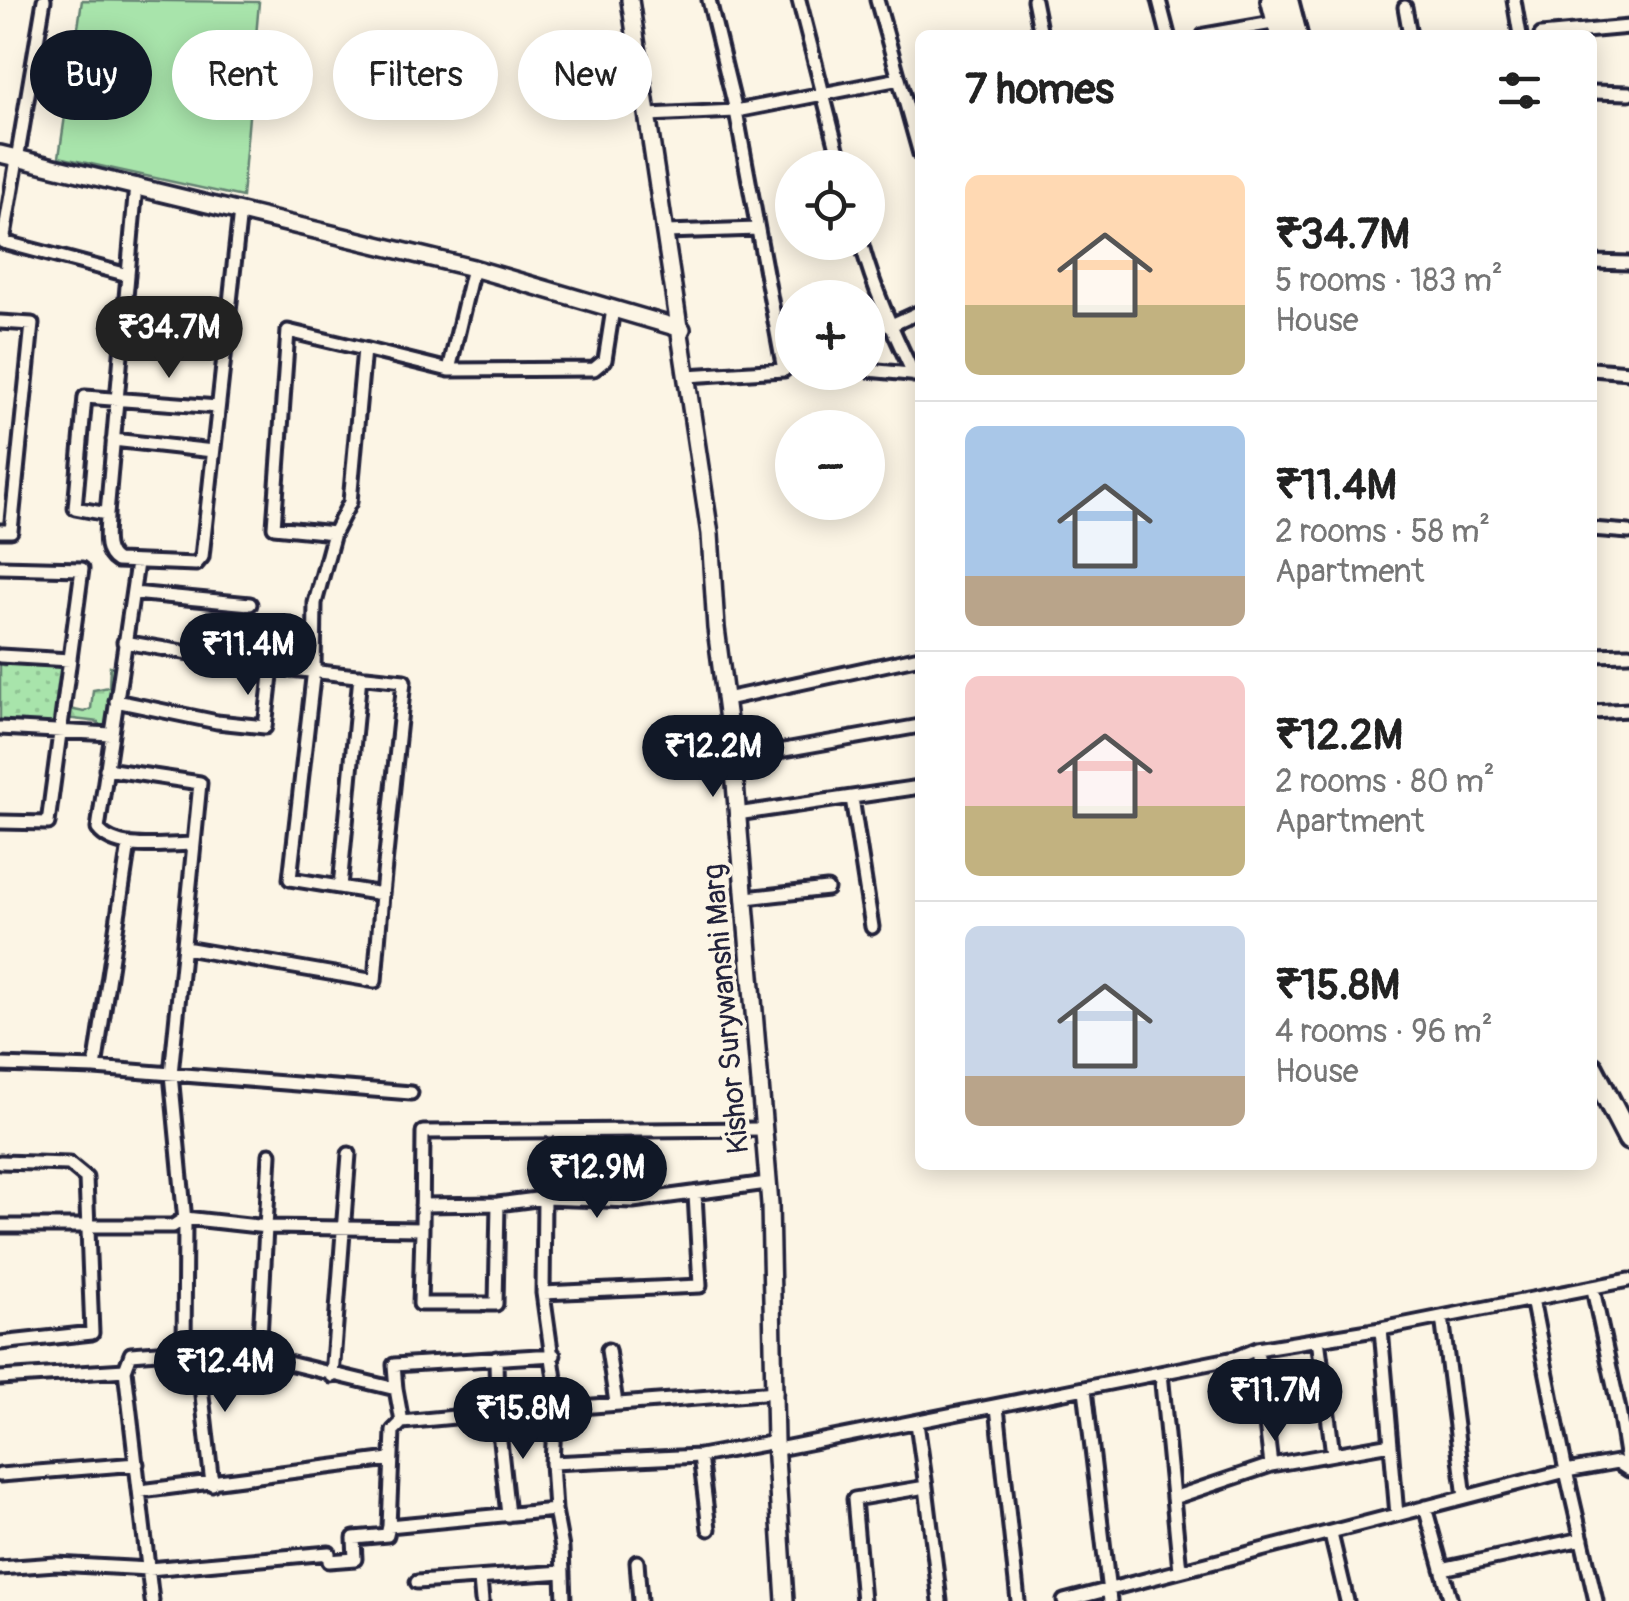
<!DOCTYPE html>
<html lang="en">
<head>
<meta charset="utf-8">
<style>
  body { margin:0; font-family:Pangolin,sans-serif; background:#f2f2f2; color:#222; height:100vh; display:flex; flex-direction:column; font-size:38px; white-space:nowrap }
  * { box-sizing:border-box; margin:0 }
  p { font-size:32px; color:#767676 }
  .icon { flex:none; width:55px; height:55px; fill:none; stroke:currentColor; stroke-width:2; stroke-linecap:round; stroke-linejoin:round }
  .map { position:relative; flex:1; overflow:hidden }
  .details { position:absolute; left:915px; top:30px; width:682px; height:1140px; display:flex; flex-direction:column; background:#fff; border-radius:15px; box-shadow:0 5px 25px #0003 }
  .details>* { flex:none }
  .hud { position:absolute; left:30px; top:30px; width:735px; height:90px; display:flex; gap:20px }
  .controls { position:absolute; left:775px; top:150px; display:grid; gap:20px }
  .controls a { display:grid; place-items:center; width:110px; height:110px; border-radius:50%; background:#fff; box-shadow:0 5px 25px #0003; font-size:50px }
  .price { position:absolute; translate:-50% -85px; padding:0 22px; border-radius:35px; background:#111827; color:#fff; font-size:32px; line-height:65px; filter:drop-shadow(0 2px 5px #0008) }
  .price::after { content:''; position:absolute; left:50%; top:60px; width:30px; height:22px; margin-left:-15px; background:inherit; clip-path:polygon(0 0,100% 0,50% 100%) }
  .price.selected { background:#222; color:#fff }
  ul { padding:0; list-style:none }
  li { display:flex; align-items:center; gap:30px; height:250px; padding:0 50px }
  li+li { border-top:2px solid #e0e0e0 }
  li span { display:grid; place-items:center; flex:none; width:280px; height:200px; border-radius:15px; color:#555 }
  li>.icon { margin-inline-start:auto }
  span .icon { width:120px; height:120px; fill:#fffc; stroke-width:1 }
  li b { font-size:42px }
  h2 { display:flex; justify-content:space-between; align-items:center; height:120px; padding:0 50px; font-size:42px }
  .pill { padding:0 35px; border-radius:45px; background:#fff; box-shadow:0 5px 25px #0003; font-size:35px; line-height:90px }
  .pill.selected { background:#111827; color:#fff }
  .map>svg:first-child { display:block }
  .forest { fill:url(#forest-firs); stroke:#658373; stroke-width:2.5 }
  .park { fill:url(#park-dots); stroke:#658373; stroke-width:2.5 }
  .garden { fill:#a8e4ab; stroke:#658373; stroke-width:2.5 }
  .lines { fill:none; stroke-linecap:round; stroke-linejoin:round }
  .street-casing { stroke:#22223b; stroke-width:19 }
  .secondary-casing { stroke:#22223b; stroke-width:22 }
  .highway-casing { stroke:#22223b; stroke-width:28 }
  .street { stroke:#fcf5e5; stroke-width:11 }
  .secondary { stroke:#fcf5e5; stroke-width:15 }
  .highway { stroke:#fcf5e5; stroke-width:20 }
  .labels { text-anchor:middle; dominant-baseline:central; stroke-width:8; stroke-linejoin:round; paint-order:stroke }
  .street-label { font-size:30px; fill:#22223b; stroke:#fcf5e5 }
</style>
</head>
<body>
<div class="map">
<svg width="1629" height="1601" viewBox="0 0 1629 1601">
  <defs>
    <pattern id="forest-firs" width="22" height="20" patternUnits="userSpaceOnUse" patternTransform="scale(2.5)"><rect width="22" height="20" fill="#a8e4ab"/><path d="M5 1l3.5 6h-7zM16 11l3.5 6h-7z" fill="#90c394"/></pattern>
    <pattern id="park-dots" width="8" height="8" patternUnits="userSpaceOnUse" patternTransform="scale(2.5)"><rect width="8" height="8" fill="#a8e4ab"/><path d="M2 2h.1M6 6h.1" fill="none" stroke="#90c394" stroke-width="1.8" stroke-linecap="round"/></pattern>
  </defs>
  <rect width="100%" height="100%" fill="#fcf5e5"/>
  <filter id="ink" filterUnits="userSpaceOnUse"><feTurbulence type="fractalNoise" baseFrequency=".01" numOctaves="2"/><feDisplacementMap in="SourceGraphic" scale="20" xChannelSelector="R" yChannelSelector="G"/><feConvolveMatrix kernelMatrix="1 2 1 2 8 2 1 2 1" color-interpolation-filters="sRGB"/></filter>
  <g filter="url(#ink)">
    <path class="forest" d="M 110,666 L 119,669 L 109,732 L 102,731 L 98,722 L 65,718 L 69,709 L 84,712 L 91,709 L 93,690 L 109,687 Z"/>
    <path class="park" d="M 0,663 L 62,667 L 54,726 L 0,721 Z"/>
    <path class="garden" d="M 82,0 L 259,2 L 242,197 L 59,157 Z"/>
    <g class="lines">
      <defs>
        <path id="street" d="M 44,0 L 3,242 L 128,275 L 107,514 C 107,531 102,552 117,561 L 196,564 L 202,557 L 240,211
          M 799,0 L 842,168
          M 877,0 L 920,154
          M 1034,0 L 1041,35
          M 1159,0 L 1168,35
          M 1514,0 L 1520,35
          M 1405,7 L 1410,35
          M 1204,35 L 1278,22
          M 1541,35 L 1629,27
          M 1592,92 L 1629,93
          M 648,115 L 736,111 L 899,79
          M 666,232 L 758,229
          M 861,242 C 874,290 893,331 914,375
          M 1592,262 L 1629,263
          M 128,275 L 136,185
          M 0,322 L 32,324 L 11,531 L 0,531
          M 889,326 L 920,312
          M 364,349 L 449,370 L 473,268
          M 1592,369 L 1629,372
          M 449,370 L 594,369 L 605,360 L 613,309
          M 868,370 L 920,375
          M 687,376 L 784,370 L 736,111 L 709,0
          M 113,440 L 213,451
          M 107,514 L 75,508 L 85,397 L 218,407
          M 1592,529 L 1629,532
          M 137,563 L 98,829 C 116,853 167,844 194,844 L 171,1074 L 185,1221 L 184,1350 L 259,1356 L 396,1389 L 402,1422 L 393,1431 L 389,1526
          M 0,567 L 82,569 L 48,823 L 0,822
          M 133,593 L 250,604
          M 124,642 L 272,667 L 404,681 L 382,894
          M 1592,655 L 1629,654
          M 0,656 L 70,660
          M 726,699 L 920,657
          M 116,701 L 217,722 L 265,727 L 272,667
          M 1592,712 L 1629,710
          M 0,728 L 111,734
          M 733,759 L 920,726
          M 106,769 L 200,783 L 194,844
          M 852,798 L 872,927
          M 737,814 L 920,787
          M 340,887 L 360,676
          M 746,898 L 827,889
          M 185,948 L 375,981 L 382,894 L 290,879 L 314,669 L 315,603 L 334,533 L 350,502 L 364,349 L 288,331 L 274,527 L 334,533
          M 0,1065 L 95,1068 L 411,1093
          M 95,1068 L 129,844
          M 0,1162 L 69,1164 L 86,1178 L 92,1333 L 0,1343
          M 544,1198 L 543,1293 L 700,1286 L 695,1194
          M 422,1205 L 498,1204 L 544,1198 L 633,1201 L 767,1183
          M 0,1226 L 173,1226 L 185,1218 L 267,1227 L 422,1229 L 423,1132 L 763,1129
          M 422,1229 L 420,1304 L 496,1304 L 498,1204
          M 1593,1289 L 1619,1410 L 1628,1467
          M 543,1293 L 556,1386 L 552,1463 L 555,1510 L 562,1548 L 564,1601
          M 1442,1317 L 1465,1497
          M 1381,1329 L 1397,1515
          M 1318,1339 L 1333,1454
          M 1257,1349 L 1271,1465
          M 608,1350 L 616,1403
          M 197,1351 L 212,1484
          M 259,1356 L 270,1154
          M 125,1370 L 131,1354 L 184,1350
          M 1161,1373 L 1180,1570
          M 332,1376 L 349,1154
          M 0,1378 L 125,1370 L 152,1601
          M 396,1389 L 394,1365 L 554,1355
          M 1085,1389 L 1110,1601
          M 997,1407 L 1018,1601
          M 554,1409 L 776,1392
          M 497,1413 L 508,1515
          M 402,1422 L 497,1413 L 496,1358
          M 917,1423 L 926,1487
          M 778,1449 L 1235,1358 L 1257,1349 L 1381,1329 L 1532,1299
          M 700,1456 L 709,1529
          M 552,1463 L 700,1456 L 775,1442
          M 0,1475 L 137,1464
          M 141,1491 L 390,1459
          M 1173,1498 L 1271,1465 L 1391,1444
          M 1425,1507 L 1451,1601
          M 1331,1534 L 1347,1601
          M 637,1562 L 640,1601
          M 0,1568 L 56,1564 L 149,1569 L 329,1553 L 329,1561 L 355,1559 L 354,1538 L 387,1535 L 389,1526 L 555,1510
          M 1442,1569 L 1582,1539
          M 480,1579 L 482,1601
          M 417,1582 L 563,1572
          M 863,1601 L 854,1499 L 926,1487 L 940,1601
          M 1064,1601 L 1566,1471 L 1617,1462 L 1629,1470
          M 1596,1601 L 1566,1471 L 1532,1299 L 1629,1280"/>
        <path id="secondary" d="M 630,0 L 710,534 L 716,628 L 733,759 L 770,1204 L 775,1442 L 785,1601
          M 0,154 L 473,268 L 682,329"/>
        <path id="highway" d="M 1272,0 L 1281,35
          M 1287,0 L 1296,35
          M 1592,1068 L 1629,1139"/>
      </defs>
      <use href="#street" class="street-casing"/>
      <use href="#secondary" class="secondary-casing"/>
      <use href="#highway" class="highway-casing"/>
      <use href="#street" class="street"/>
      <use href="#secondary" class="secondary"/>
      <use href="#highway" class="highway"/>
    </g>
  </g>
  <g class="labels">
    <g class="street-label">
      <text transform="translate(726 1009) rotate(-95)">Kishor Surywanshi Marg</text>
    </g>
  </g>
</svg>
<div class="controls">
<a><svg class="icon" aria-label="locate" viewBox="0 0 24 24"><circle cx="12" cy="12" r="6"/><path d="M12 2v4M12 18v4M2 12h4M18 12h4"/></svg></a>
<a>+</a>
<a>−</a>
</div>
<b class="price selected" style="left:169px;top:381px">₹34.7M</b>
<b class="price" style="left:248px;top:698px">₹11.4M</b>
<b class="price" style="left:713px;top:800px">₹12.2M</b>
<b class="price" style="left:597px;top:1221px">₹12.9M</b>
<b class="price" style="left:225px;top:1415px">₹12.4M</b>
<b class="price" style="left:1275px;top:1444px">₹11.7M</b>
<b class="price" style="left:523px;top:1462px">₹15.8M</b>
<div class="hud">
<a class="pill selected">Buy</a>
<a class="pill">Rent</a>
<a class="pill">Filters</a>
<a class="pill">New</a>
</div>
<section class="details">
<h2>7 homes<svg class="icon" aria-label="filters" viewBox="0 0 24 24"><path d="M4 7h16M4 17h16"/><circle cx="9" cy="7" r="2"/><circle cx="15" cy="17" r="2"/></svg></h2>
<ul>
<li><span style="background:linear-gradient(#ffd9b3 65%,#c2b280 0)"><svg class="icon" aria-label="home" viewBox="0 0 24 24"><path d="M3 11l9-7 9 7M6 9v11h12V9"/></svg></span><div><b>₹34.7M</b><p>5 rooms · 183 m²</p><p>House</p></div></li>
<li><span style="background:linear-gradient(#a9c7e8 75%,#b9a48a 0)"><svg class="icon" aria-label="home" viewBox="0 0 24 24"><path d="M3 11l9-7 9 7M6 9v11h12V9"/></svg></span><div><b>₹11.4M</b><p>2 rooms · 58 m²</p><p>Apartment</p></div></li>
<li><span style="background:linear-gradient(#f6c9c9 65%,#c2b280 0)"><svg class="icon" aria-label="home" viewBox="0 0 24 24"><path d="M3 11l9-7 9 7M6 9v11h12V9"/></svg></span><div><b>₹12.2M</b><p>2 rooms · 80 m²</p><p>Apartment</p></div></li>
<li><span style="background:linear-gradient(#c9d6e8 75%,#b9a48a 0)"><svg class="icon" aria-label="home" viewBox="0 0 24 24"><path d="M3 11l9-7 9 7M6 9v11h12V9"/></svg></span><div><b>₹15.8M</b><p>4 rooms · 96 m²</p><p>House</p></div></li>
</ul>
</section>
</div>
</body>
</html>
